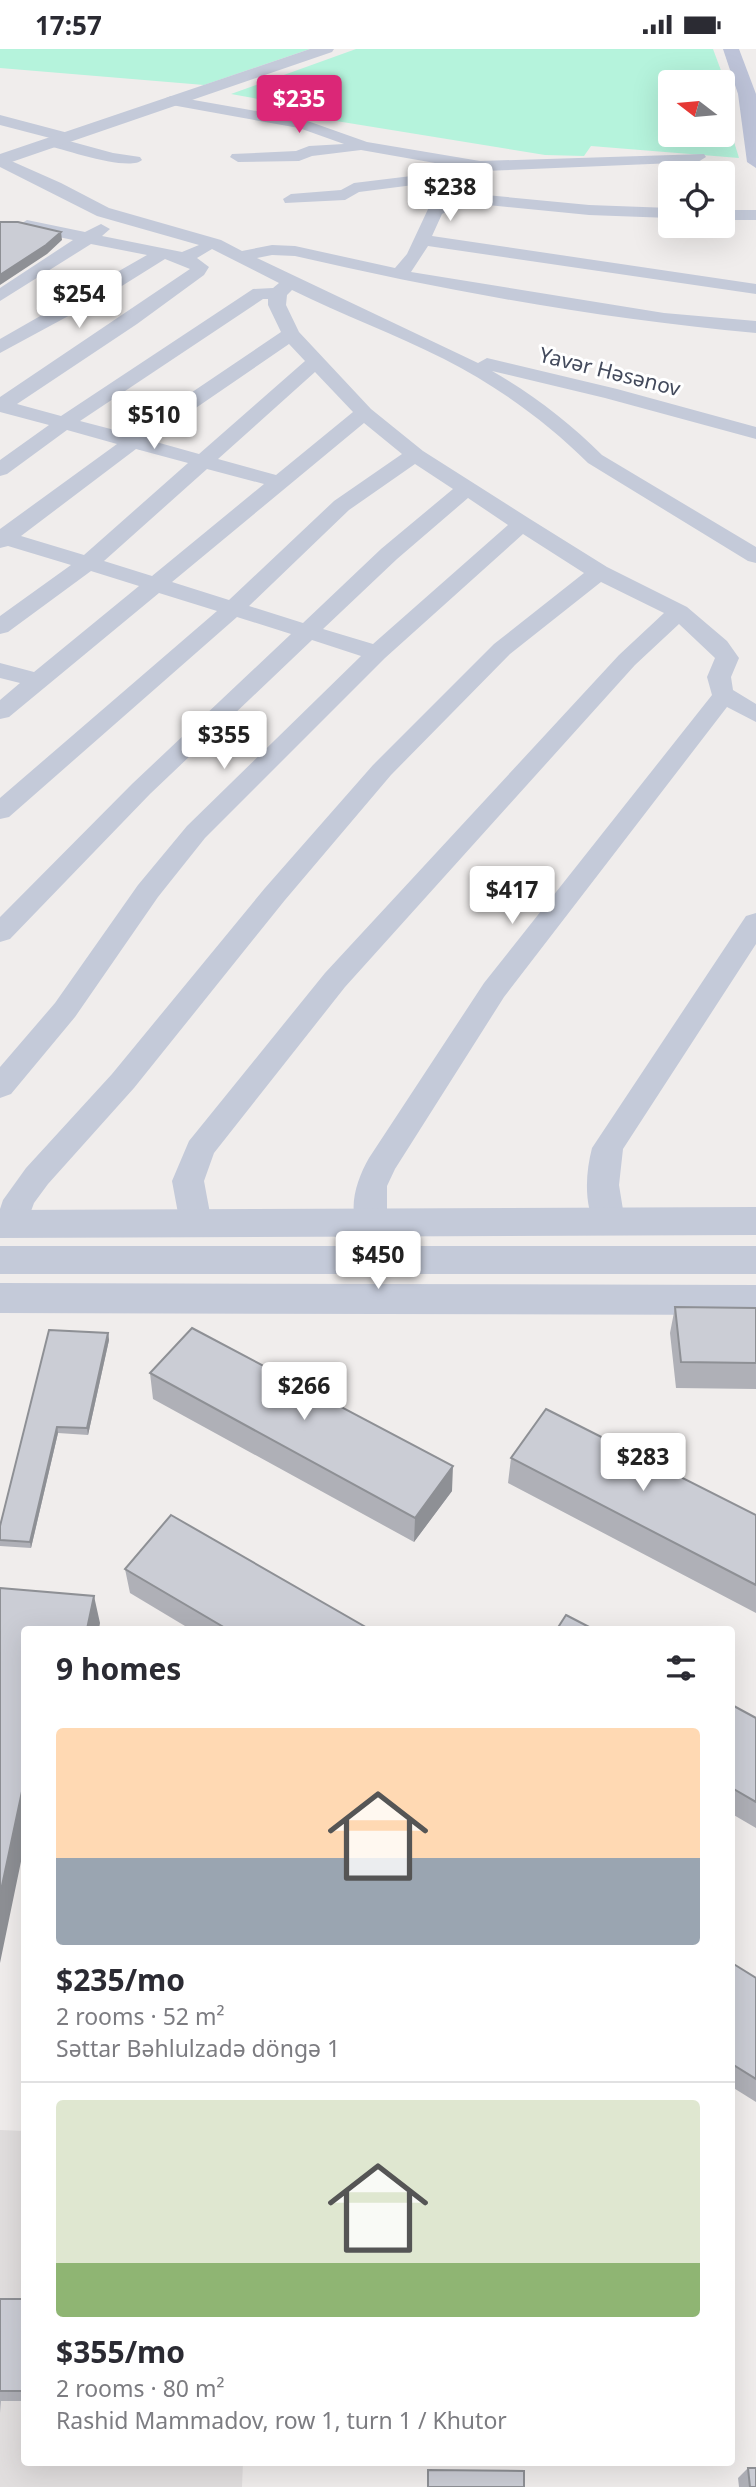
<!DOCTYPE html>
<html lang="en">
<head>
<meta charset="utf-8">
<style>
  body { margin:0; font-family:"Noto Sans",sans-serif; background:#f7f7f7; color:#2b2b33; height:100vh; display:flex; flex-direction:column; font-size:26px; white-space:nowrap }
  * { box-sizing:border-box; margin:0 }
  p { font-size:23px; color:#7c7c81 }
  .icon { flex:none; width:38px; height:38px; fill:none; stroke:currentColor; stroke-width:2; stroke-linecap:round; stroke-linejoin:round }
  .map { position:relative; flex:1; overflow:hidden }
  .side { position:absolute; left:21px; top:1577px; width:714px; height:840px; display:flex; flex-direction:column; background:#fff; border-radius:7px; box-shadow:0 7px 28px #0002 }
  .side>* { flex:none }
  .needle { width:46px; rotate:286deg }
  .buttons { position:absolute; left:658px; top:21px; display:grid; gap:14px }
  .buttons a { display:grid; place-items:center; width:77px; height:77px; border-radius:7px; background:#fff; box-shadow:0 7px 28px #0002; font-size:35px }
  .price { position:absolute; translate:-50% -60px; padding:0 16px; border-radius:7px; background:#fff; color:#222; font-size:23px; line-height:46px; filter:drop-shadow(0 2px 4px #0008) }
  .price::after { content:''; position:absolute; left:50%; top:42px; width:21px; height:16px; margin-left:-10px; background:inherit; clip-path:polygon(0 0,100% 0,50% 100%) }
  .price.selected { background:#db2777; color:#fff }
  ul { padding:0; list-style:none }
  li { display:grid; align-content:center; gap:14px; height:371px; padding:0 35px }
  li+li { border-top:2px solid #e1e1e2 }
  li span { display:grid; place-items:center; height:217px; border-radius:7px; color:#555 }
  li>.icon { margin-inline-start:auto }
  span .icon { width:126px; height:126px; fill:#fffc; stroke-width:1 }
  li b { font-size:30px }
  h2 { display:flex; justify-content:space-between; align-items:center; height:84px; padding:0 35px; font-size:30px }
  .status { display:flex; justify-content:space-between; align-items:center; height:49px; padding:0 35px; background:#fff; direction:ltr }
  .status svg { height:19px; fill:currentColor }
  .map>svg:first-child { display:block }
  .education { fill:#e1dede }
  .green { fill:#b5f3dc }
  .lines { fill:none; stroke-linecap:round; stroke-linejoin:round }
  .minor { fill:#c4cad9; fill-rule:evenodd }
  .tertiary { fill:#c4cad9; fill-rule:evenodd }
  .secondary { fill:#bdc3d8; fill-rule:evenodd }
  .wall { fill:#afb0b7 }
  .shaded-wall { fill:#8e9095 }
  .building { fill:#cbcdd5; stroke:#8e9095; stroke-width:2 }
  .labels { text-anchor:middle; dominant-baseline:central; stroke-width:6; stroke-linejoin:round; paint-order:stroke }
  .far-street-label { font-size:21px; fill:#434a5c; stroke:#fff }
</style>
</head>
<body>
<div class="status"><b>17:57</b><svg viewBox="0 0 49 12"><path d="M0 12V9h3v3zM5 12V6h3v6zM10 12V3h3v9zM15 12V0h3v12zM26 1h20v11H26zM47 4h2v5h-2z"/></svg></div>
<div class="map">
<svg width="756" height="2438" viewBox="0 0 756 2438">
  <rect width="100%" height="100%" fill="#f0edec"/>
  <path class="education" d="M 0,2081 L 24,2082 L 24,2413 L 243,2413 L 242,2438 L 0,2438 Z"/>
  <path class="green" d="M 0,0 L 310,0 L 204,36 L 0,19 Z
    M 356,0 L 713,0 L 729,43 L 723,46 L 723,33 L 670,33 L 670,86 L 723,86 L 723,57 L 739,109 L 591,97 L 584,107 L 545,106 L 330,71 L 336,64 L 231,45 Z"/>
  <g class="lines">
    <path class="minor" d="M 171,47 L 302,70 L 367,93 L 480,112 L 704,105 L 706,108 L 698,113 L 484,122 L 486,146 L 589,156 L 670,159 L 670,169 L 589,166 L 478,155 L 453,159 L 442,165 L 432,187 L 756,235 L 756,245 L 428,197 L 411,223 L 664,264 L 756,272 L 756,284 C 600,270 447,242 295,207 L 272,206 L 257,209 L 478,314 L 487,309 L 617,340 L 756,378 L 756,390 L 605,349 L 492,322 C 532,345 569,373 602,406 L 756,498 L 756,514 L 748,512 L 588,414 C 546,372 497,337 444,310 C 395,285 342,266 292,241 L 287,246 L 286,256 L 299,283 L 371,360 L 423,402 L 530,470 L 607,518 L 687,558 L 727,592 L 739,609 L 731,628 L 733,641 L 756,655 L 756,673 L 727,658 L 504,948 L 395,1120 L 387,1137 L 387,1173 L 383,1181 L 371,1185 L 359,1181 C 347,1159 357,1130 369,1109 L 484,934 L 712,646 L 707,628 L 715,609 L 679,575 L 635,616 L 345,938 L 214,1104 L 204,1132 L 212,1175 L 208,1184 L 196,1187 L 184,1184 L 180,1175 L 172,1132 L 189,1092 L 325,924 L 619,606 L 664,564 L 601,533 L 510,605 L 391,726 L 285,851 L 134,1039 L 48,1135 L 34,1154 L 23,1184 L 11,1187 L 0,1184 L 0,1160 L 3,1151 L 26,1119 L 112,1025 L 265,839 L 373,716 L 494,595 L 584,524 L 523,485 L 385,609 L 205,789 L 158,848 L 75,968 L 11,1045 L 0,1049 L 0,1018 L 55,954 L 138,836 L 187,777 L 361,607 L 312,591 L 150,745 L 10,890 L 0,893 L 0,868 L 132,735 L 291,585 L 237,568 L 9,768 L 0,770 L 0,749 L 217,562 L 159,544 L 9,668 L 0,670 L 0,651 L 20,634 L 0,629 L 0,614 L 34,623 L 139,537 L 91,522 L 8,583 L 0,585 L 0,567 L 71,516 L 8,497 L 0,499 L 0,480 L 117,395 L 67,381 L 7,425 L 0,427 L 0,411 L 49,376 L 0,363 L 0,348 L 190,220 L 165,210 L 109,245 L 0,304 L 0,290 L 147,206 L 91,195 L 0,252 L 0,239 L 73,191 L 21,180 L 19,176 L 27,171 L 85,183 L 101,175 L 110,180 L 102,187 L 182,203 L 199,196 L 97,167 L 0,118 L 0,107 L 61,134 L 109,159 L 221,191 L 242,202 L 272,196 L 295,197 L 395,219 L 407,205 L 429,158 L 442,151 L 470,146 L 468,129 L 359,143 L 345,151 L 285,154 L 283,150 L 291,145 L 341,141 L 354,134 L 469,120 L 361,101 L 312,107 L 299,112 L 238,113 L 230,108 L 232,105 L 296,102 L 309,97 L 344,95 L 299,79 L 166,55 L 163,52 L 166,49 ZM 212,200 L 279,234 L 273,239 L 253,240 L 61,367 L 17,355 L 137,275 L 204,226 L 209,218 L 197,209 ZM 263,250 L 268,250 L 268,256 L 281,283 L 130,385 L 80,372 ZM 289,295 L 305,312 L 199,405 L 149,391 ZM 315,323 L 353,363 L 276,426 L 218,410 ZM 364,374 L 402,405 L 334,452 L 229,551 L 172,533 ZM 136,400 L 188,414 L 84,506 L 21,487 ZM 415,415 L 453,440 L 381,500 L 303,574 L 249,557 L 349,461 ZM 207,420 L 264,435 L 152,527 L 104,512 ZM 468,449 L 508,476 L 373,595 L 323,580 L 397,510 Z
      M 0,66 L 72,85 L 74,88 L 69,92 L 113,104 L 140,108 L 142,111 C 130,123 65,101 46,96 L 44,93 L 50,89 L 0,76 Z
      M 723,161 L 756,161 L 756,171 L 723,171 Z
      M 756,864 L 756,895 L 623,1100 L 619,1136 L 625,1173 L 621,1181 L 609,1185 L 597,1181 C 584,1157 585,1126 592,1099 L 746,867 Z"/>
    <path class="tertiary" d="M 310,0 L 334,0 L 332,3 L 0,117 L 0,105 Z
      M 756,1158 L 756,1186 L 0,1189 L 0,1161 Z
      M 0,1197 L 756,1197 L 756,1225 L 0,1225 Z
      M 0,1234 L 756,1236 L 756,1266 L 0,1264 Z"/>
    <path class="secondary" d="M 723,0 L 739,0 L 756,45 L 756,119 L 747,113 L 738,45 Z"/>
  </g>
  <path class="wall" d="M 675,1258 L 756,1259 L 756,1340 L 676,1339 L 670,1284 Z
    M 108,1284 L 109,1291 L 88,1386 L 58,1384 L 31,1499 L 0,1497 L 0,1477 Z
    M 150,1324 L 452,1442 L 414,1493 L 153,1350 Z
    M 511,1409 L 756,1466 L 756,1564 L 508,1434 Z
    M 125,1520 L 369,1580 L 190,1580 L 130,1544 Z
    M 732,1656 L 756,1669 L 756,1779 L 732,1765 Z
    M 732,1914 L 756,1929 L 756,2053 L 732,2038 Z
    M 0,2250 L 24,2250 L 24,2352 L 1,2352 L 0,2364 Z
    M 748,2419 L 756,2438 L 739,2438 L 738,2429 Z"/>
  <path class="shaded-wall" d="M 61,183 L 62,191 L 47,205 L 0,236 L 0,226 Z
    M 108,1284 L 109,1291 L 88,1386 L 87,1379 Z
    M 57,1378 L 58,1384 L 31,1499 L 30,1493 Z
    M 453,1417 L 452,1442 L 414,1493 L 415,1469 Z
    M 94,1547 L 100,1574 L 99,1580 L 87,1580 Z
    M 24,1733 L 24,1798 L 0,1914 L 0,1846 Z"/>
  <path class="building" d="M 0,173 L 18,173 L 61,183 L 46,196 L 0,226 Z
    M 675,1258 L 756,1259 L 756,1314 L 681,1313 Z
    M 192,1279 L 453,1417 L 415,1469 L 150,1324 Z
    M 49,1281 L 108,1284 L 87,1379 L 57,1378 L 30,1493 L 0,1491 L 0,1477 Z
    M 546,1360 L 756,1466 L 756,1536 L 511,1409 Z
    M 171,1466 L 369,1580 L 227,1580 L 125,1520 Z
    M 0,1539 L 94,1547 L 87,1580 L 24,1580 L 24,1733 L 0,1846 Z
    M 566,1566 L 593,1580 L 557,1580 Z
    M 732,1656 L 756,1669 L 756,1753 L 732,1739 Z
    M 732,1914 L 756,1929 L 756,2030 L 732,2015 Z
    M 0,2250 L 24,2250 L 24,2342 L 0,2342 Z
    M 748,2419 L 756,2419 L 756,2438 L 750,2438 Z
    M 428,2421 L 524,2422 L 524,2438 L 428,2438 Z"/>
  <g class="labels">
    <g class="far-street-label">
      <text transform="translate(610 322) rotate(14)">Yavər Həsənov</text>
    </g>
  </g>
</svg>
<div class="buttons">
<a><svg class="needle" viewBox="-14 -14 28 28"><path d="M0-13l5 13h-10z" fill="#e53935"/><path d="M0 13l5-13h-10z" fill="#7c7c81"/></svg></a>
<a><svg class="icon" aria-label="locate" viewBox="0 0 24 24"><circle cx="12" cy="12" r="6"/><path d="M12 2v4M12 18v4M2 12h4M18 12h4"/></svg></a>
</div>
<b class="price selected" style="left:299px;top:86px">$235</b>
<b class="price" style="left:450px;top:174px">$238</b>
<b class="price" style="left:79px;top:281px">$254</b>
<b class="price" style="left:154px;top:402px">$510</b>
<b class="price" style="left:224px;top:722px">$355</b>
<b class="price" style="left:512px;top:877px">$417</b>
<b class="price" style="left:378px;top:1242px">$450</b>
<b class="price" style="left:304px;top:1373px">$266</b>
<b class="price" style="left:643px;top:1444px">$283</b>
<section class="side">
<h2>9 homes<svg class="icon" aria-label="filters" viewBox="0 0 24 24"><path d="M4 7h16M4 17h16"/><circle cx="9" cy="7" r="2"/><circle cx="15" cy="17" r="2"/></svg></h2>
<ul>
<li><span style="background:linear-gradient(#ffd9b3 60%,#9aa5b1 0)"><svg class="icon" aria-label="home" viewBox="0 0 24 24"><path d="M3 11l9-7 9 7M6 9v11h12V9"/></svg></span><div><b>$235/mo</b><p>2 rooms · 52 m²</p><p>Səttar Bəhlulzadə döngə 1</p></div></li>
<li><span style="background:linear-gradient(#dfe7d0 75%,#8fb573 0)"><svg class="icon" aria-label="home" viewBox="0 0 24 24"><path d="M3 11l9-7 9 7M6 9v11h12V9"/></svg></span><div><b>$355/mo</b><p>2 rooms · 80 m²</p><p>Rashid Mammadov, row 1, turn 1 / Khutor</p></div></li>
</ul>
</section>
</div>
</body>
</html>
